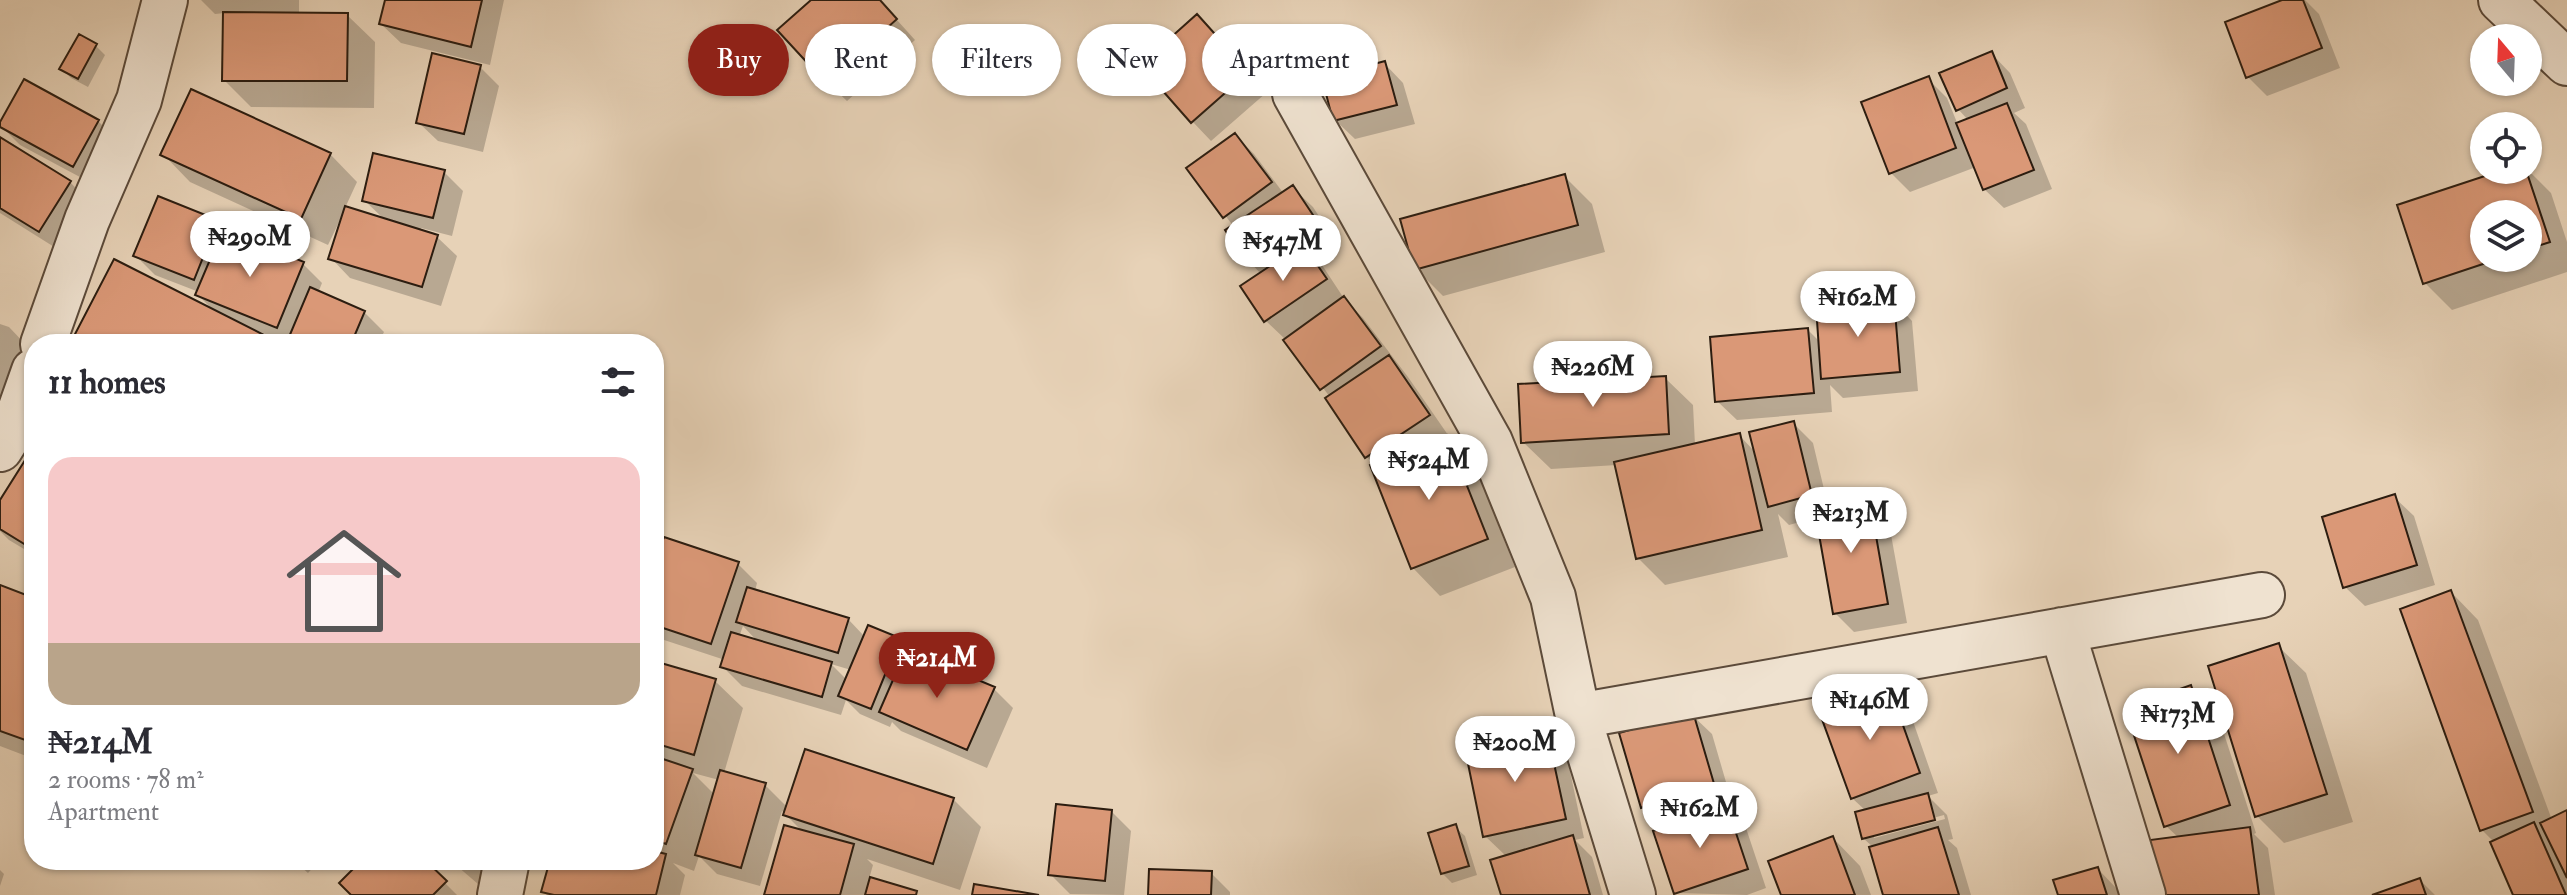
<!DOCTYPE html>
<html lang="en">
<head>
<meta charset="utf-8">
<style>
  body { margin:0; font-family:"IM FELL Double Pica",serif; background:#f7f7f7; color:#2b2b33; height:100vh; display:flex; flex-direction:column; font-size:30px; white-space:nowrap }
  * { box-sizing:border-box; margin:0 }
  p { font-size:26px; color:#7c7c81 }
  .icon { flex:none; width:44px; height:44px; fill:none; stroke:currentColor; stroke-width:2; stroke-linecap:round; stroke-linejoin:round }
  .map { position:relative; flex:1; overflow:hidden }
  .details { position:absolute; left:24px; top:334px; width:640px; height:536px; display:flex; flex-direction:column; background:#fff; border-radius:32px; box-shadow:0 2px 6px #0004 }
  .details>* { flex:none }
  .guide { position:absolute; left:688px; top:24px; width:760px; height:72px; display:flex; gap:16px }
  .needle { width:52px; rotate:341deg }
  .controls { position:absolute; left:2470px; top:24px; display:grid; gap:16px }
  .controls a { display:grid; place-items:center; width:72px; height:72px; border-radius:50%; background:#fff; box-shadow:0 2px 6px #0004; font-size:40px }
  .price { position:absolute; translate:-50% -68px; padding:0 18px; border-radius:28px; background:#fff; color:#222; font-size:26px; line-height:52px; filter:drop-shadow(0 2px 4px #0008) }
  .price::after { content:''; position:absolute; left:50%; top:48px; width:24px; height:18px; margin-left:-12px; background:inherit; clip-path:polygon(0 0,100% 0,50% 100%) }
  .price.selected { background:#8f2418; color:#fff }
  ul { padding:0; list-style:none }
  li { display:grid; align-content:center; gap:16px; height:424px; padding:0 24px }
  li+li { border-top:2px solid #e1e1e2 }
  li span { display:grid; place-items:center; height:248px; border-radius:24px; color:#555 }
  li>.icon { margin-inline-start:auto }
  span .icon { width:144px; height:144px; fill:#fffc; stroke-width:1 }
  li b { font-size:34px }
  h2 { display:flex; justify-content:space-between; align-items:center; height:96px; padding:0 24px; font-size:34px }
  .chip { padding:0 28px; border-radius:36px; background:#fff; box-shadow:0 2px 6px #0004; font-size:28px; line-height:72px }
  .chip.selected { background:#8f2418; color:#fff }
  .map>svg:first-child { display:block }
  .shadow { fill:#0003; fill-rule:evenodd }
  .building { fill:#da9877; stroke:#2c1d10; stroke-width:2 }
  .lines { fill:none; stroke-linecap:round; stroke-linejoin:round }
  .minor-casing { stroke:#5b4a3a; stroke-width:48 }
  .minor { stroke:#efe2d0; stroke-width:44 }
</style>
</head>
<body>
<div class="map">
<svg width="2567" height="895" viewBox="0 0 2567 895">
  <rect width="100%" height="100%" fill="#e7d2b7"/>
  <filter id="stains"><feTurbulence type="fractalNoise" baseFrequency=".0025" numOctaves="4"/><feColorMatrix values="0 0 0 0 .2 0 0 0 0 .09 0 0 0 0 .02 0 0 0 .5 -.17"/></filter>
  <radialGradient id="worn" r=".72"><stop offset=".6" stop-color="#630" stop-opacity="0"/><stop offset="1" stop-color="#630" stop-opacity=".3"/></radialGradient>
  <path class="shadow" d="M 201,0 L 299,0 L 299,14 L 347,15 L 375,42 L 374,108 L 251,107 L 224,80 L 225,13 L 215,14 Z
    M 387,0 L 504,0 L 490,65 L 401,43 L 381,24 Z
    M 814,0 L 879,0 L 915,40 L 847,101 L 827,82 Z
    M 2287,0 L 2305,0 L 2319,14 L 2340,68 L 2267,96 L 2248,77 Z
    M 1197,16 L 1266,93 L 1211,141 L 1192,121 Z
    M 96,46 L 105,55 L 88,87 L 71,78 L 61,68 Z
    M 1991,53 L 2010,73 L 2025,108 L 2014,113 L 2026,124 L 2052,189 L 2004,208 L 1984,189 L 1976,167 L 1910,192 L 1891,173 L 1928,79 L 1947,98 L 1958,125 L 1968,120 L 1958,109 Z
    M 476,63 L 499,86 L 483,152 L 438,141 L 418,122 Z
    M 1384,63 L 1403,83 L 1415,124 L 1355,139 L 1335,120 Z
    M 25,82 L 98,121 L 118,141 L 93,184 L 20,145 L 1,126 Z
    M 1235,135 L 1254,154 L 1284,194 L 1293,188 L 1313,207 L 1333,238 L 1309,253 L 1322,265 L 1345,300 L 1363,318 L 1408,377 L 1448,435 L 1446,436 L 1474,464 L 1515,567 L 1440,596 L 1413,568 L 1375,465 L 1367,457 L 1327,399 L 1330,397 L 1286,340 L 1266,321 L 1243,286 L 1261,274 L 1249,261 L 1234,227 L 1189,168 Z
    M 0,140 L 70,182 L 89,202 L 59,250 L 0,213 Z
    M 163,154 L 330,154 L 357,182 L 345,208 L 386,221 L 364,200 L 444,172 L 463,191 L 452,236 L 421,228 L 420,232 L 437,237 L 457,256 L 441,306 L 350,278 L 331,258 L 343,219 L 341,218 L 328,245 L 190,182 Z
    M 2510,170 L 2528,170 L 2551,193 L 2567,242 L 2567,272 L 2452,310 L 2425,283 ZM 2484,214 L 2528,214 L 2528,258 L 2484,258 Z
    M 1564,176 L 1592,204 L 1605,252 L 1443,296 L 1416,269 Z
    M 159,199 L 217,222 L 229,234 L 303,264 L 322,283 L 318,293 L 364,312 L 384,332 L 378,344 L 288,344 L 256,330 L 270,344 L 85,344 L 77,336 L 213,310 L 198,295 L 199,292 L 155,275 L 135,255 Z
    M 1893,301 L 1912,321 L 1918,391 L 1843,398 L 1830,385 L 1832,412 L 1737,420 L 1717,401 L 1808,330 L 1821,343 Z
    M 0,324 L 9,327 L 28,347 L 0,411 Z
    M 1665,378 L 1693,405 L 1695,445 L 1739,435 L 1756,453 L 1793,423 L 1813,443 L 1828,506 L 1868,498 L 1888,518 L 1907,623 L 1854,632 L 1835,613 L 1818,517 L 1789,525 L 1778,514 L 1788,557 L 1665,585 L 1638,558 L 1617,465 L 1551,469 L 1523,442 Z
    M 34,449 L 34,555 L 9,540 L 0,531 L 0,504 Z
    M 2394,497 L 2414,516 L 2435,585 L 2365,606 L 2345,587 Z
    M 654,537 L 663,546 L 738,564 L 757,583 L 755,591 L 848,619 L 865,637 L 869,628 L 899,640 L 915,656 L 994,689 L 1013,708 L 987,768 L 901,731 L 892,722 L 890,727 L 860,714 L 846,700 L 841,715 L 742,686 L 723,667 L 725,660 L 658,638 L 654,634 ZM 743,626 L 759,643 L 739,637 ZM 831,664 L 851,670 L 847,680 Z
    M 0,587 L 34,600 L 34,759 L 0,746 Z
    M 2451,592 L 2478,620 L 2552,820 L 2567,812 L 2567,895 L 2515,895 L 2494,842 L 2482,830 Z
    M 2278,646 L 2306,673 L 2353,822 L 2284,843 L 2257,816 Z
    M 654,663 L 715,681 L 743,708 L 724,773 L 765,785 L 787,807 L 953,799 L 981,827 L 960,890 L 867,859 L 873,865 L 869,879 L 918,895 L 766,895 L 803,832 L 782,811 L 760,886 L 717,874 L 699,856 L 694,871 L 673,863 L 685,875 L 680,895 L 547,895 L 543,891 L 552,860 L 654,860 ZM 693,773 L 719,780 L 715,795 Z
    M 1888,688 L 1908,707 L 1938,793 L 1928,796 L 1947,815 L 1953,839 L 1948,840 L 1957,848 L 1971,895 L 1885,895 L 1874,848 L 1863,838 L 1866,811 L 1852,798 ZM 1944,815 L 1945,819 L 1874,838 L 1874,834 Z
    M 2190,688 L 2218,715 L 2256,833 L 2254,834 L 2268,848 L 2275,895 L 2160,895 L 2179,838 L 2166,826 Z
    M 1692,715 L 1712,734 L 1733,806 L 1726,808 L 1746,828 L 1766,888 L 1747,895 L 1676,893 L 1655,833 L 1665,829 L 1643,807 Z
    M 1546,733 L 1566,752 L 1584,838 L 1575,840 L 1592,857 L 1603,895 L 1503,895 L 1507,857 L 1485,836 Z
    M 1112,812 L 1131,831 L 1124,895 L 1070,894 L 1050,874 Z
    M 1455,827 L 1465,836 L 1477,875 L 1452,883 L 1442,873 Z
    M 1833,838 L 1860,866 L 1871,895 L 1783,895 Z
    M 293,860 L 320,860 L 308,873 Z
    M 365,860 L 422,860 L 457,895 L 353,895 Z
    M 450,860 L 510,860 L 485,890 Z
    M 2098,869 L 2117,889 L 2119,895 L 2060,895 Z
    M 0,870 L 4,874 L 0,886 Z
    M 1211,873 L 1230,892 L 1230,895 L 1150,895 Z
    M 2420,880 L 2435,895 L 2378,895 Z"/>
  <path class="building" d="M 385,0 L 482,0 L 471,47 L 379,24 Z
    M 811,0 L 880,0 L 897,19 L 826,83 L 777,30 Z
    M 2282,0 L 2303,0 L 2322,48 L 2246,78 L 2225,22 Z
    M 223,12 L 348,13 L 347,81 L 222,81 Z
    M 1197,14 L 1249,72 L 1191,123 L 1140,65 Z
    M 79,34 L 97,44 L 78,79 L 59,69 Z
    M 1992,51 L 2007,88 L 1956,111 L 1939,73 Z
    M 432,53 L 481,65 L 464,134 L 416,123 Z
    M 1385,61 L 1397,105 L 1333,121 L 1322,78 Z
    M 1929,76 L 1956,148 L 1889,174 L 1861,102 Z
    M 24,79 L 99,120 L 73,167 L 0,127 L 0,122 Z
    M 191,89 L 331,153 L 301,219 L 160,155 Z
    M 2007,103 L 2034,170 L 1983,190 L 1956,123 Z
    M 1235,133 L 1272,182 L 1223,218 L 1186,168 Z
    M 0,137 L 71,181 L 39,232 L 0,208 Z
    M 373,153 L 445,170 L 433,218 L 362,201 Z
    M 2503,170 L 2526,170 L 2550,242 L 2528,249 L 2528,214 L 2484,214 L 2484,258 L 2501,258 L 2423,284 L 2397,205 Z
    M 1565,174 L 1578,225 L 1414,270 L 1400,219 Z
    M 1293,185 L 1315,218 L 1247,263 L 1225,230 Z
    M 158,196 L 218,220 L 194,280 L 133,256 Z
    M 345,206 L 438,235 L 422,287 L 328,259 Z
    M 223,229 L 304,262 L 277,328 L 195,295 Z
    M 1303,244 L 1327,279 L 1264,322 L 1240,286 Z
    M 114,259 L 264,335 L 259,344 L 90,344 L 74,336 Z
    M 310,287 L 365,311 L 351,344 L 286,344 Z
    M 1344,296 L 1381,346 L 1320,390 L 1283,340 Z
    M 1894,299 L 1900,372 L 1821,379 L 1816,306 Z
    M 1808,328 L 1814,393 L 1715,402 L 1710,337 Z
    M 1389,355 L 1430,415 L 1365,458 L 1325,398 Z
    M 1666,376 L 1669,434 L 1521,443 L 1518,384 Z
    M 1794,421 L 1812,495 L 1768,507 L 1749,432 Z
    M 1740,433 L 1762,530 L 1636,559 L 1614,462 Z
    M 1447,435 L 1488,539 L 1411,569 L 1370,465 Z
    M 34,446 L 34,550 L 0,529 L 0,500 Z
    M 2395,494 L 2417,565 L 2343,588 L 2322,517 Z
    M 1869,496 L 1888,604 L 1833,614 L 1814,506 Z
    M 664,537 L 739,562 L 711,644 L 654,625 L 654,566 Z
    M 0,585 L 34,598 L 34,725 L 28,741 L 0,731 Z
    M 747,587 L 849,618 L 838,653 L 736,622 Z
    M 2451,590 L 2533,812 L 2480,831 L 2400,609 Z
    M 868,625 L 900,638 L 871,709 L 838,696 Z
    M 731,632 L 832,662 L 822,697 L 720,667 Z
    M 2279,643 L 2327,794 L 2255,817 L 2208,666 Z
    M 906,650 L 995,687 L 967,750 L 879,712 Z
    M 654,661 L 716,679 L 694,755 L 654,743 Z
    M 2191,685 L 2230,805 L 2164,827 L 2125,708 Z
    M 1889,686 L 1920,773 L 1851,799 L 1819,711 Z
    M 1693,712 L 1715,787 L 1641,808 L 1619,733 Z
    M 1547,731 L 1566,819 L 1483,837 L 1465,749 Z
    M 805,749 L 954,798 L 933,864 L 783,815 Z
    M 654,756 L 693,769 L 666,844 L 654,840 Z
    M 720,770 L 766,783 L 741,868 L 695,855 Z
    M 1928,793 L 1935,820 L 1862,839 L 1855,812 Z
    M 1056,804 L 1112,810 L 1105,881 L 1048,875 Z
    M 1727,806 L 1748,869 L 1674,894 L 1653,831 Z
    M 2567,810 L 2567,878 L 2540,823 Z
    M 2534,822 L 2566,895 L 2513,895 L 2490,842 Z
    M 1456,824 L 1469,866 L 1441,874 L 1428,833 Z
    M 784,825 L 854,844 L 840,895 L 764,895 Z
    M 1938,827 L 1959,895 L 1883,895 L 1869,847 Z
    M 2250,827 L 2259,895 L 2158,895 L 2150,840 Z
    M 1573,835 L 1590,895 L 1501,895 L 1490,860 Z
    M 1833,836 L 1855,895 L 1781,895 L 1768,861 Z
    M 654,851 L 666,854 L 656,895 L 554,895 L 541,892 L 550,860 L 654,860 Z
    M 362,860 L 425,860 L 447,881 L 433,895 L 351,895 L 339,883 Z
    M 2098,867 L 2107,895 L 2058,895 L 2053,880 Z
    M 1149,869 L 1212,871 L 1211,895 L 1148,895 Z
    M 870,877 L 917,891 L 916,895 L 865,895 Z
    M 2420,878 L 2426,895 L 2372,895 Z
    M 974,884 L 1039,895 L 972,895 Z"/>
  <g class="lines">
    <defs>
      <path id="minor" d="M 2501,0 L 2567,63
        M 1295,94 L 1490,442 L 1553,597 L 1578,716 L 1633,895
        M 43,344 L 87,220 L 139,100 L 165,0
        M 0,449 L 15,425 L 34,371
        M 2062,630 L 2143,895
        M 1578,716 L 2262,595
        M 500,895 L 507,860"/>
    </defs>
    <use href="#minor" class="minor-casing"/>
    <use href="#minor" class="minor"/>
  </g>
  <rect width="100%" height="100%" filter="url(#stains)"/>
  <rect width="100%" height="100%" fill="url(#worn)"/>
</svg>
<div class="controls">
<a><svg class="needle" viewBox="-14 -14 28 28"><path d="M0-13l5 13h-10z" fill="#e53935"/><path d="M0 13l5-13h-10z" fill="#7c7c81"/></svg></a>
<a><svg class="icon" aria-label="locate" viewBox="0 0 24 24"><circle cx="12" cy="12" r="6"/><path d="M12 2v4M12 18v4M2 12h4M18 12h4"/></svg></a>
<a><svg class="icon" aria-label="layers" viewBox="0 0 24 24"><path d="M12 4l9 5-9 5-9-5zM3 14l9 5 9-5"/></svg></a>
</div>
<b class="price" style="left:250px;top:279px">₦290M</b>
<b class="price" style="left:1283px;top:283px">₦547M</b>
<b class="price" style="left:1858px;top:339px">₦162M</b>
<b class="price" style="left:1593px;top:409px">₦226M</b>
<b class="price" style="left:1429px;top:502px">₦524M</b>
<b class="price" style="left:1851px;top:555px">₦213M</b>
<b class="price selected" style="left:937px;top:700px">₦214M</b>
<b class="price" style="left:1870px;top:742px">₦146M</b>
<b class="price" style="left:2178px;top:756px">₦173M</b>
<b class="price" style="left:1515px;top:784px">₦200M</b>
<b class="price" style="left:1700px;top:850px">₦162M</b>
<div class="guide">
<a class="chip selected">Buy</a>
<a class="chip">Rent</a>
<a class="chip">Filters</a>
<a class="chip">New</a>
<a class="chip">Apartment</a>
</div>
<section class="details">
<h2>11 homes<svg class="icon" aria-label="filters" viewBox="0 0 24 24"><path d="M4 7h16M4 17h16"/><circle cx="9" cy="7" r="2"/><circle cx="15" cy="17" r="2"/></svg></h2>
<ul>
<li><span style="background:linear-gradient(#f6c9c9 75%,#b9a48a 0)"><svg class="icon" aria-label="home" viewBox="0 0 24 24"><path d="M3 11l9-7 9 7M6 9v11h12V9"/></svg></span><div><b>₦214M</b><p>2 rooms · 78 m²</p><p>Apartment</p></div></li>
</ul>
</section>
</div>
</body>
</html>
